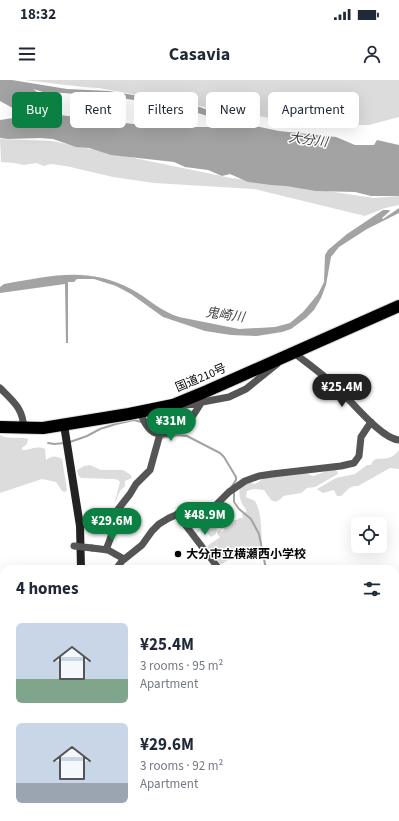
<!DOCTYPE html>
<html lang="en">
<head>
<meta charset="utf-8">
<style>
  body { margin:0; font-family:"Source Sans 3","Noto Sans JP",sans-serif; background:#f6f6f7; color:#1f2937; height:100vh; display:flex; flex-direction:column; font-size:15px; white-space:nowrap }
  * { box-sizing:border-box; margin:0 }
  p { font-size:13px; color:#747a83 }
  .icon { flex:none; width:22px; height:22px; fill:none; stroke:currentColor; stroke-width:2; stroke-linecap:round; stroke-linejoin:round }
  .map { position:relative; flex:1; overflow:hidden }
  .drawer { position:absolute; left:0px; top:485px; width:399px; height:256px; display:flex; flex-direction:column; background:#fff; border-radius:12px 12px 0 0; box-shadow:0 4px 16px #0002 }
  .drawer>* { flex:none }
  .banner { position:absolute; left:12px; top:12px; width:375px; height:36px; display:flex; gap:8px }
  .fabs { position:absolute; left:351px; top:437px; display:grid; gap:8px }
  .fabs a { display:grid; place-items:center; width:36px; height:36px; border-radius:6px; background:#fff; box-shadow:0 4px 16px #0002; font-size:20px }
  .price { position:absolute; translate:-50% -34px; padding:0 9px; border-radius:14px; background:#0b8043; color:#fff; font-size:13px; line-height:26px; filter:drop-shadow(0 1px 2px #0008) }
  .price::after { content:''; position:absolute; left:50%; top:24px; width:12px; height:9px; margin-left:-6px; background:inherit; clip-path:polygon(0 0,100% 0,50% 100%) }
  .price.on { background:#222; color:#fff }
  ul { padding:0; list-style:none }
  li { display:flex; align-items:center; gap:12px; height:100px; padding:0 16px }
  li span { display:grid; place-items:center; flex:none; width:112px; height:80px; border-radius:6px; color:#555 }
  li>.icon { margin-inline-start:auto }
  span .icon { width:48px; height:48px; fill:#fffc; stroke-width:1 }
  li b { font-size:17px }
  h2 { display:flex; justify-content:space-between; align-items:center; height:48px; padding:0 16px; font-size:17px }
  .chip { padding:0 14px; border-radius:6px; background:#fff; box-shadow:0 4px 16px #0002; font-size:14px; line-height:36px }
  .chip.on { background:#0b8043; color:#fff }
  .status { display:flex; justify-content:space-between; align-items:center; height:28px; padding:0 20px; background:#fff; direction:ltr }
  .status svg { height:11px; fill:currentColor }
  header { display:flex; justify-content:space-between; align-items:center; height:52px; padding:0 16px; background:#fff; font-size:18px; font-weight:700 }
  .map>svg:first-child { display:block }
  .green { fill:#dcdcdc }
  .water { fill:#a3a3a3; fill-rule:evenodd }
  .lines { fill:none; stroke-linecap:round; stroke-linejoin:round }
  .stream { stroke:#a3a3a3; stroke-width:2 }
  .highway-casing { stroke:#dbdbdb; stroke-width:14 }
  .street { stroke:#555; stroke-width:7 }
  .secondary { stroke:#222; stroke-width:8 }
  .highway { stroke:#000; stroke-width:12 }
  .street-bridge { stroke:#555; stroke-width:7 }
  .poi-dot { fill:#000; stroke:#fff; stroke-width:1.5 }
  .labels { text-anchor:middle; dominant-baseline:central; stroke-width:3; stroke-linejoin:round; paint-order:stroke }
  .street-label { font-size:12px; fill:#000; stroke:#fff }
  .poi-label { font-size:12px; font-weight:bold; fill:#000; stroke:#fff; text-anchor:start }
  .water-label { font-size:13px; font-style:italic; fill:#444; stroke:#fff }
</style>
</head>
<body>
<div class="status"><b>18:32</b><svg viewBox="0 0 49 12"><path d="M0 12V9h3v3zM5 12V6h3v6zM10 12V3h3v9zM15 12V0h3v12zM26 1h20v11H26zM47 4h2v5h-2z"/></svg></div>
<header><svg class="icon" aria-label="menu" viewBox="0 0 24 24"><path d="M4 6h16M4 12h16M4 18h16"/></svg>Casavia<svg class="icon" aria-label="person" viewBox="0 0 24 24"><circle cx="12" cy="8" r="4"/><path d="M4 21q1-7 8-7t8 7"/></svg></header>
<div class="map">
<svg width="399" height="741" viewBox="0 0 399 741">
  <rect width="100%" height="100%" fill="#fff"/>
  <path class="green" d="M 23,0 L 399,0 L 399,37 L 369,45 L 319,45 L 250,35 L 99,8 C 74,7 49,2 23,0 Z
    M 0,59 L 52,61 L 231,98 L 280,104 L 374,118 L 399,116 L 399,125 L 385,128 L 365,136 L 254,109 L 154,103 L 113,97 L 66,86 L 51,84 L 44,86 L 36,83 L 24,85 L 14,83 L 1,82 Z
    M 0,355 C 8,360 19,356 28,359 L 27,364 L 22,368 L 22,370 C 31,370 36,365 45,369 L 46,380 C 51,376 55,375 62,379 L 67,410 L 65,412 L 62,411 L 56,402 L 42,399 L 0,413 Z
    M 399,370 L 399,389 L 390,388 L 358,406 C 349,405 347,411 341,416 L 337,416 L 334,410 L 323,413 L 318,410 L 317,409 L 336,398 L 355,394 L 367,385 L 371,385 C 374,376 380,380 388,378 C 392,377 396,374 399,370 Z
    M 90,385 L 101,390 L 123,390 L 131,395 L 132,398 L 125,401 L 125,406 L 120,411 L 114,425 L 120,402 L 118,400 L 115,399 L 81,398 L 78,395 L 77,390 L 84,386 Z
    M 334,389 L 337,391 L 338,394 L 315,407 L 307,408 L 301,413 L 283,416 L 282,418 L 276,422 L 271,420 L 264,410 L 253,409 L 247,411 L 246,417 L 255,421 C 262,433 261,451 262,466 L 259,470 L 256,471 L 248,467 C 241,473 230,478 222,484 L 220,484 L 207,470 L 208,466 C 211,462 216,461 220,457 L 217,454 L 217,451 L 219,450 L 222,452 L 225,450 L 221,444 L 214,441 L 213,443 L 217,449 L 216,454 L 211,457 L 207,453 L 202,453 L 200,450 L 197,453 L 195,453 L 209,440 L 208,438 L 203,436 L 204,432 L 214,432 L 221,430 L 233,440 L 237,440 L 239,438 L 243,438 L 242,434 L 246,432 L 246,429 C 241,424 238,415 240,408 L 248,402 L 255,404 L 265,398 L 306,393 L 313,396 C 320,394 326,390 334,389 Z"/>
  <path class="water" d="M 0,0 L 12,0 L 67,9 L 109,11 L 194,25 L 250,45 L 279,51 L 336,57 L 355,65 L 374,65 L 377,60 L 399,65 L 399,116 L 371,116 L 355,112 L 316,111 L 286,106 L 271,105 L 248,102 L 230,94 L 222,96 L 208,90 L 185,87 L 174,82 L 111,75 L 89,68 L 76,67 L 53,59 L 40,58 L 8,59 L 0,58 L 0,40 L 20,37 L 15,32 L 20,32 L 0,21 ZM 33,9 L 43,12 C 105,15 175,21 232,45 L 210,47 L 158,47 L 35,32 L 20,24 L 30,20 L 40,21 L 46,18 Z
    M 399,128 L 399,133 L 367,149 L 339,167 L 331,177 L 326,205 L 321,218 L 314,230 L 306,238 L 291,249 L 282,252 L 257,256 L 231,255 L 205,251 L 163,237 L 131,214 L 116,206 L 94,199 L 77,199 L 74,202 L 68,202 L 68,263 L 66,263 L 65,204 L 0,213 L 0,207 L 4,204 C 51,196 87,186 131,209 C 148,218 160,231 179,237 L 239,249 L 275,247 L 290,243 L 303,232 L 318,214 L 324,202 L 325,175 L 328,170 L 347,154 L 383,130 L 389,130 L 390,131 L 382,138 L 383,139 Z"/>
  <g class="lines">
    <path class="stream" d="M 161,358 L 178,355 L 187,356 L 220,373 L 224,377 L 236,397 L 236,400 L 232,406
      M 70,362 L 87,356 L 100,349 L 116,344 L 134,340 L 141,342
      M 48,363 L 54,364 L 65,363
      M 234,410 L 234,422 L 239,429 L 251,439 L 259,454 L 266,489"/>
    <defs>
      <path id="highway" d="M 0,347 L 43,348 L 129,334 L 173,325 L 207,311 L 399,226"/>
    </defs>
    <use href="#highway" class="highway-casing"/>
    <path class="street" d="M 296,272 L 298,276 C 311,286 325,296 336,307 C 350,319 381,359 399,360
      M 0,308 C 13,321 23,328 24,349
      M 181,326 L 229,317 L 246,309 L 277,284
      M 140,332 C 142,338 147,348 152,351 C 156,355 162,354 167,353 C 186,349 192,338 201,323
      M 177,434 L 219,489
      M 92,468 L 108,470 L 124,479
      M 106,470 L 112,454 L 113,439 L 116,432 L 130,414 L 136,404 L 150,390 L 160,354
      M 116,489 L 122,481 L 142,465 L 152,451 L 159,444 L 169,438 L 183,432 L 212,429 L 229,412 L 245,401 L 259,396 L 272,394 L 341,386 L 354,383 L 359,376 L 361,357 L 371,342
      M 204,737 L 205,741
      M 37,741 L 38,737
      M 124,741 L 150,737"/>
    <path class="secondary" d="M 64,345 L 80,446 L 81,489
      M 63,737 L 64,741"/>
    <use href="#highway" class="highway"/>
    <path class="street-bridge" d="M 74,466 L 92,468"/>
  </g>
  <circle class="poi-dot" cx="178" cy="474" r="4"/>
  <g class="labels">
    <g class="street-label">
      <text transform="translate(201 298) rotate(-23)">国道210号</text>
    </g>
    <g class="poi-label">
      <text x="186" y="474">大分市立横瀬西小学校</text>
    </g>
    <g class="water-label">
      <text transform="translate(308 60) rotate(8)">大分川</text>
      <text transform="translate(225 235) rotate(8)">鬼崎川</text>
    </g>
  </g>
</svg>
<div class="fabs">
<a><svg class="icon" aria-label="locate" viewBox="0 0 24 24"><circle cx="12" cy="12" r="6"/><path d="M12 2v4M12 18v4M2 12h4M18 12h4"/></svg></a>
</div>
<b class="price on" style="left:342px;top:328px">¥25.4M</b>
<b class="price" style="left:171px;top:362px">¥31M</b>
<b class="price" style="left:205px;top:456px">¥48.9M</b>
<b class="price" style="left:112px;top:462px">¥29.6M</b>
<div class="banner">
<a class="chip on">Buy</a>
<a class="chip">Rent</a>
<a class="chip">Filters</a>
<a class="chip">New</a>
<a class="chip">Apartment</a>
</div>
<section class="drawer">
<h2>4 homes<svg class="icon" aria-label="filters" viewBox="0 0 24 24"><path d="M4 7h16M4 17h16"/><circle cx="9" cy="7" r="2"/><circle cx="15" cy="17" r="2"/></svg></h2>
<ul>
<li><span style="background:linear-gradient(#c9d6e8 70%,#7fa58c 0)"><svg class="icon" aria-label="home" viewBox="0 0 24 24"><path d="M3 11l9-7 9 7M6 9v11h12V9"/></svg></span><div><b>¥25.4M</b><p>3 rooms · 95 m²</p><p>Apartment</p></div></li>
<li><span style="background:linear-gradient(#c9d6e8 75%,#9aa5b1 0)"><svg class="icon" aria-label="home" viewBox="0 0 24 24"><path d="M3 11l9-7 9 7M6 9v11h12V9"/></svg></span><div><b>¥29.6M</b><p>3 rooms · 92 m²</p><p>Apartment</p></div></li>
</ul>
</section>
</div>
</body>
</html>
